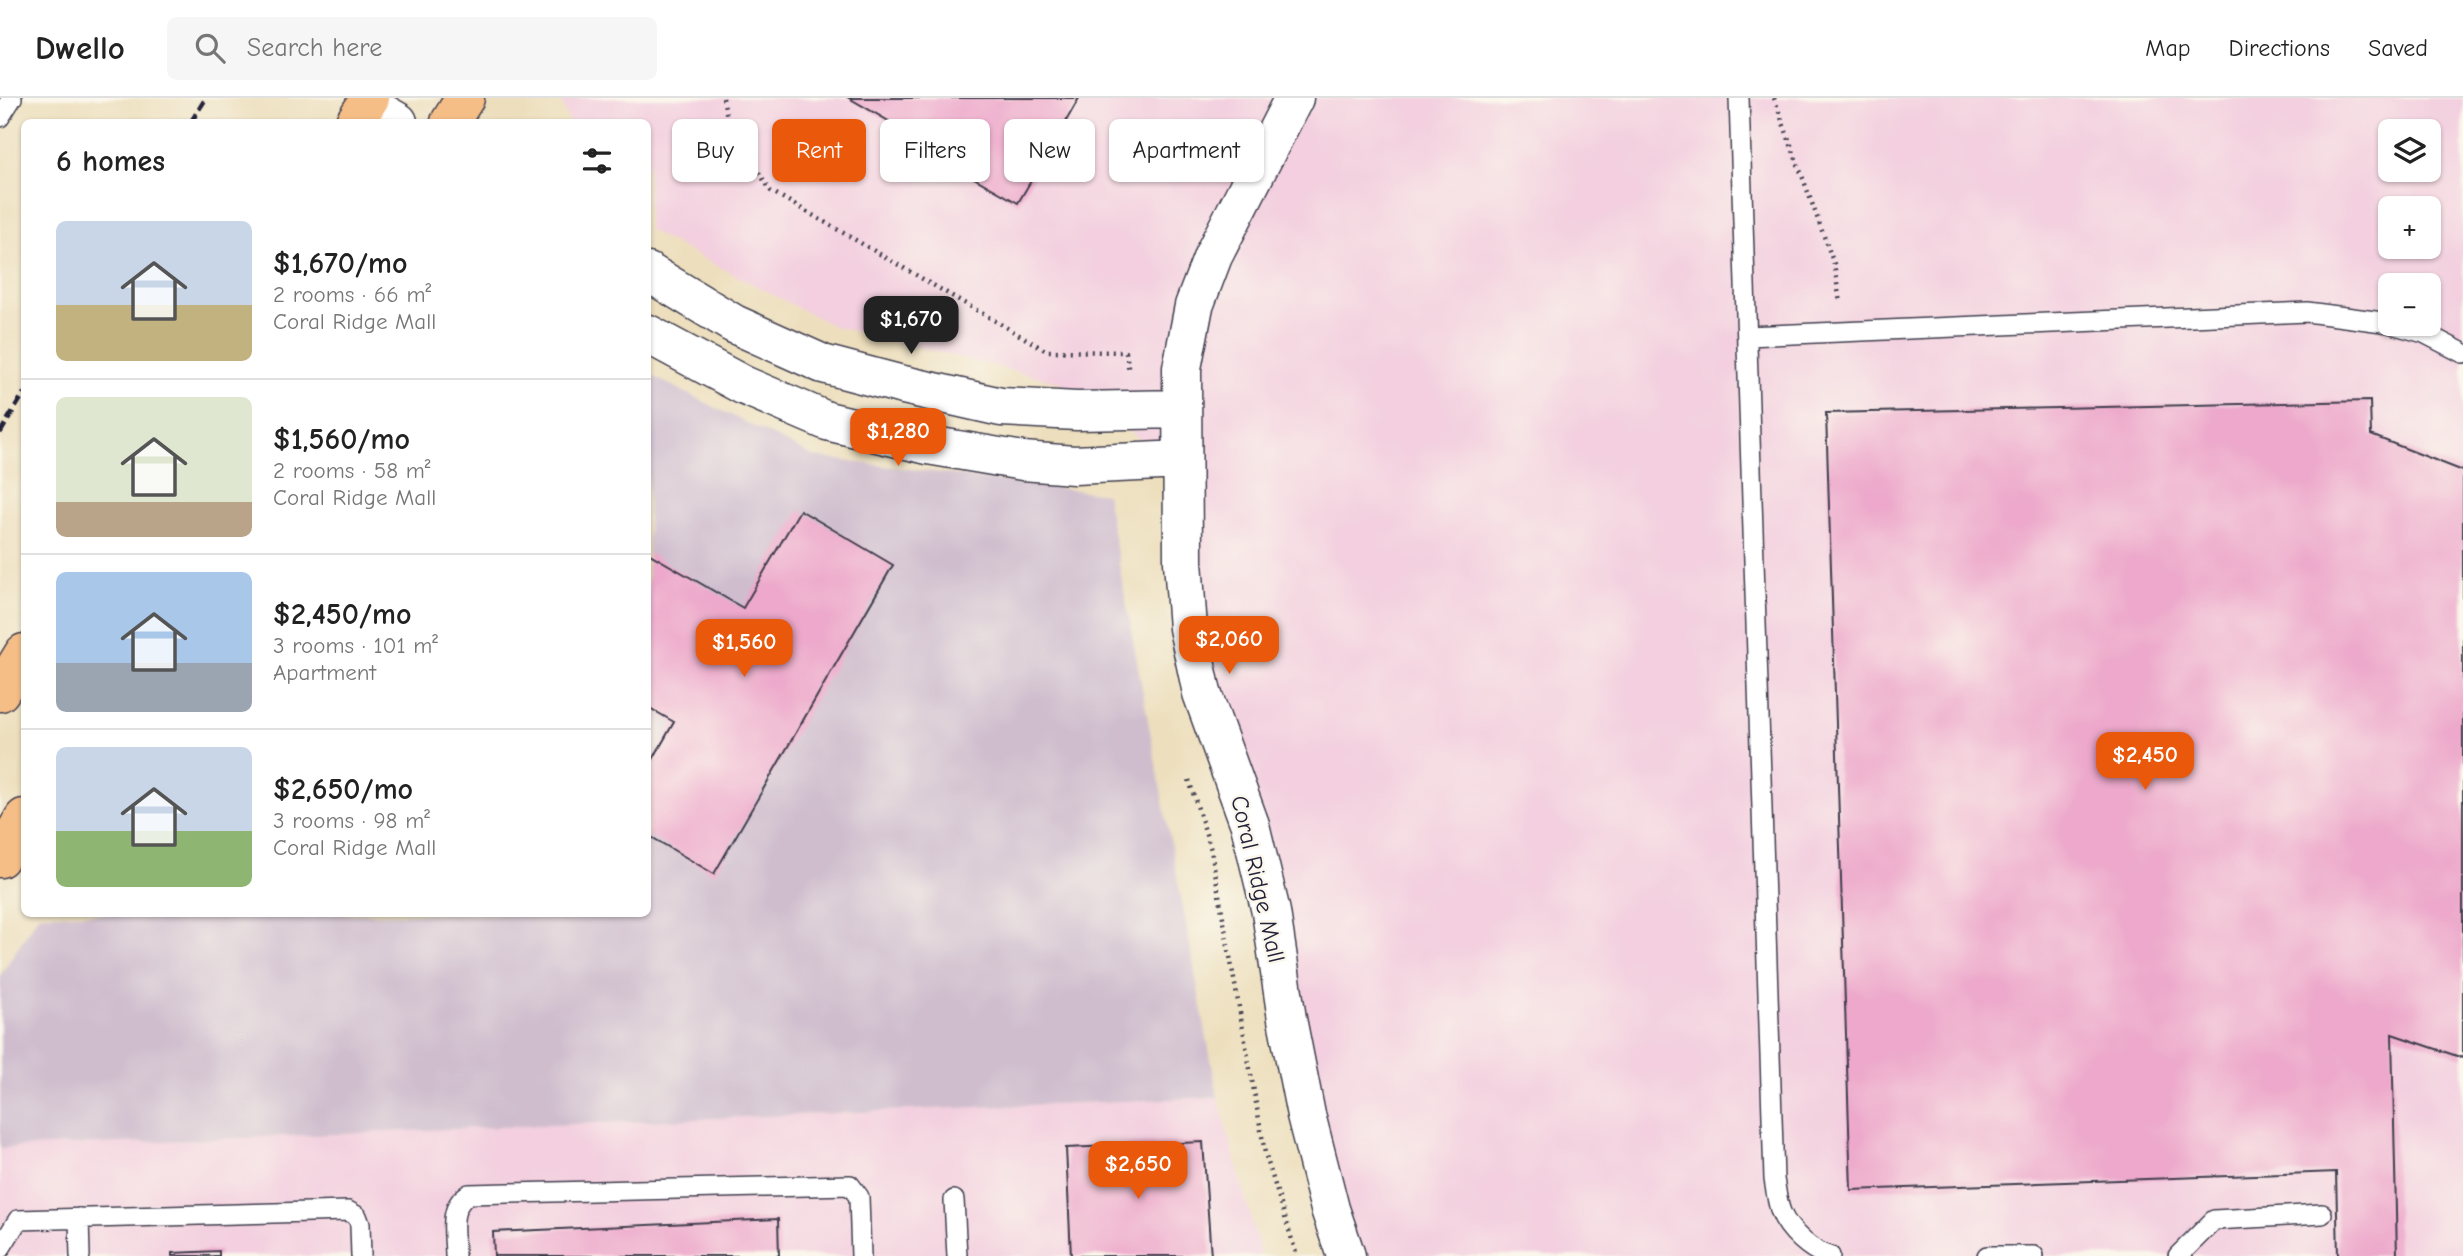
<!DOCTYPE html>
<html lang="en">
<head>
<meta charset="utf-8">
<style>
  body { margin:0; font-family:"Comic Neue",sans-serif; background:#f6f6f6; color:#222; height:100vh; display:flex; flex-direction:column; font-size:26px; white-space:nowrap }
  * { box-sizing:border-box; margin:0 }
  p { font-size:23px; color:#767676 }
  .icon { flex:none; width:38px; height:38px; fill:none; stroke:currentColor; stroke-width:2; stroke-linecap:round; stroke-linejoin:round }
  .map { position:relative; flex:1; overflow:hidden }
  .drawer { position:absolute; left:21px; top:21px; width:630px; height:798px; display:flex; flex-direction:column; background:#fff; border-radius:10px; box-shadow:0 2px 5px #0004 }
  .drawer>* { flex:none }
  .hud { position:absolute; left:672px; top:21px; width:665px; height:63px; display:flex; gap:14px }
  .controls { position:absolute; left:2378px; top:21px; display:grid; gap:14px }
  .controls a { display:grid; place-items:center; width:63px; height:63px; border-radius:10px; background:#fff; box-shadow:0 2px 5px #0004; font-size:35px }
  .price { position:absolute; translate:-50% -60px; padding:0 16px; border-radius:14px; background:#ea580c; color:#fff; font-size:23px; line-height:46px; filter:drop-shadow(0 2px 4px #0008) }
  .price::after { content:''; position:absolute; left:50%; top:42px; width:21px; height:16px; margin-left:-10px; background:inherit; clip-path:polygon(0 0,100% 0,50% 100%) }
  .price.current { background:#222; color:#fff }
  ul { padding:0; list-style:none }
  li { display:flex; align-items:center; gap:21px; height:175px; padding:0 35px }
  li+li { border-top:2px solid #e0e0e0 }
  li span { display:grid; place-items:center; flex:none; width:196px; height:140px; border-radius:10px; color:#555 }
  li>.icon { margin-inline-start:auto }
  span .icon { width:84px; height:84px; fill:#fffc; stroke-width:1 }
  li b { font-size:30px }
  h2 { display:flex; justify-content:space-between; align-items:center; height:84px; padding:0 35px; font-size:30px }
  .tag { padding:0 24px; border-radius:10px; background:#fff; box-shadow:0 2px 5px #0004; font-size:24px; line-height:63px }
  .tag.current { background:#ea580c; color:#fff }
  header { display:flex; align-items:center; gap:42px; box-sizing:border-box; height:98px; padding:0 35px; background:#fff; border-bottom:2px solid #e0e0e0 }
  header strong { font-size:33px }
  nav { display:flex; gap:38px; margin-inline-start:auto; font-size:24px }
  .search { width:490px; height:63px; background:#f6f6f6; display:flex; align-items:center; gap:18px; box-sizing:border-box; padding:0 24px; border-radius:10px; color:#767676; font-size:26px }
  .map>svg:first-child { display:block }
  .built { fill:#f3cfdf; fill-rule:evenodd }
  .industrial { fill:#cfbdce }
  .building { fill:#eda8cb }
  .lines { fill:none; stroke-linecap:round; stroke-linejoin:round }
  .lane-casing { stroke:#403e4e; stroke-width:22 }
  .street-casing { stroke:#403e4e; stroke-width:41 }
  .primary-casing { stroke:#403e4e; stroke-width:41 }
  .path { stroke:#403e4e; stroke-width:4.5; stroke-dasharray:2 5; stroke-linecap:butt }
  .lane { stroke:#fff; stroke-width:19 }
  .street { stroke:#fff; stroke-width:38 }
  .primary { stroke:#f6be87; stroke-width:38 }
  .rail { stroke:#22223b; stroke-width:5; stroke-dasharray:10 5; stroke-linecap:butt }
  .labels { text-anchor:middle; dominant-baseline:central; stroke-width:5; stroke-linejoin:round; paint-order:stroke }
  .street-label { font-size:24px; fill:#22223b; stroke:#fbf7ec }
</style>
</head>
<body>
<header>
<strong>Dwello</strong>
<div class="search"><svg class="icon" aria-label="search" viewBox="0 0 24 24"><circle cx="10" cy="10" r="6"/><path d="M15 15l6 6"/></svg>Search here</div>
<nav><a>Map</a><a>Directions</a><a>Saved</a></nav>
</header>
<div class="map">
<svg width="2463" height="1158" viewBox="0 0 2463 1158">
  <rect width="100%" height="100%" fill="#fbf7ec"/>
  <filter id="ink" filterUnits="userSpaceOnUse"><feTurbulence type="fractalNoise" baseFrequency=".0143" numOctaves="2"/><feDisplacementMap in="SourceGraphic" scale="14" xChannelSelector="R" yChannelSelector="G"/><feConvolveMatrix kernelMatrix="1 2 1 2 8 2 1 2 1" color-interpolation-filters="sRGB"/></filter>
  <filter id="wash" filterUnits="userSpaceOnUse"><feTurbulence type="fractalNoise" baseFrequency=".00686" numOctaves="4" result="noise"/><feDisplacementMap in="SourceGraphic" scale="28" xChannelSelector="R" yChannelSelector="G"/><feGaussianBlur stdDeviation="1.57" result="paint"/><feColorMatrix in="noise" values="0 0 0 0 0 0 0 0 0 0 0 0 0 0 0 0 0 1.4 0 .05"/><feComposite in="paint" operator="in"/></filter>
  <g filter="url(#wash)">
    <rect width="100%" height="100%" fill="#eddfbd"/>
    <path class="built" d="M 560,0 L 2463,0 L 2463,1158 L 1336,1158 L 1294,959 L 1203,624 L 1180,369 L 1058,284 L 833,228 L 648,132 L 648,24 L 569,24 ZM 2390,33 L 2429,33 L 2429,72 L 2390,72 ZM 2390,110 L 2429,110 L 2429,149 L 2390,149 ZM 2390,187 L 2429,187 L 2429,226 L 2390,226 Z
      M 1218,999 L 1261,1158 L 0,1158 L 0,1050 Z"/>
    <path class="industrial" d="M 648,276 L 815,359 L 1106,396 L 1218,999 L 0,1050 L 0,878 L 39,816 L 648,816 Z"/>
    <g id="blocks">
      <path class="building" d="M 849,0 L 1079,0 L 1061,32 L 1070,37 L 1052,69 L 1042,64 L 1018,105 L 932,56 L 935,50 Z
        M 2370,303 L 2371,337 L 2463,373 L 2463,960 L 2392,936 L 2397,1158 L 2338,1158 L 2336,1074 L 1851,1092 L 1826,315 Z
        M 800,412 L 893,467 L 714,776 L 648,737 L 648,670 L 674,624 L 648,609 L 648,455 L 743,510 Z
        M 1203,1044 L 1211,1158 L 1071,1158 L 1066,1050 Z
        M 778,1121 L 779,1158 L 494,1158 L 493,1134 Z
        M 219,1153 L 219,1158 L 172,1158 L 172,1155 Z"/>
    </g>
  </g>
  <g filter="url(#ink)">
    <use href="#blocks" fill-opacity="0" stroke="#403e4e" stroke-width="2"/>
    <g class="lines">
      <defs>
        <path id="lane" d="M 1739,0 L 1774,1081 C 1776,1092 1777,1104 1781,1114 C 1788,1132 1811,1154 1830,1158
          M 0,19 L 12,0
          M 2392,226 L 2424,235 L 2463,255
          M 1747,238 L 2307,214 L 2390,225
          M 954,1102 L 957,1158
          M 79,1120 L 80,1158
          M 0,1151 L 18,1122 L 348,1113 L 357,1118 L 360,1126 L 361,1158
          M 455,1158 C 455,1136 447,1109 469,1096 L 850,1087 L 859,1099 L 861,1158
          M 1987,1158 L 2034,1158
          M 2178,1158 L 2214,1122 L 2322,1116"/>
        <path id="street" d="M 1294,0 L 1213,158 L 1194,208 L 1182,270 L 1183,464 L 1188,530 L 1202,595 L 1250,727 L 1271,814 L 1287,921 L 1306,1017 L 1330,1111 L 1346,1158
          M 367,6 L 398,24
          M 648,174 L 734,226 L 823,266 L 899,286 L 1001,309 L 1077,313 L 1182,311
          M 648,236 L 743,287 L 827,323 L 928,347 L 1023,363 L 1074,367 L 1182,362"/>
        <path id="primary" d="M 355,24 L 370,0
          M 450,24 L 465,0
          M 0,594 L 24,555
          M 0,760 L 24,720"/>
      </defs>
      <use href="#lane" class="lane-casing"/>
      <use href="#street" class="street-casing"/>
      <use href="#primary" class="primary-casing"/>
      <path class="path" d="M 723,0 L 729,29 L 771,93 L 1047,253 L 1126,254 L 1129,274
        M 1774,0 L 1834,166 L 1840,205
        M 1189,682 L 1211,752 L 1265,1055 L 1297,1158"/>
      <use href="#lane" class="lane"/>
      <use href="#street" class="street"/>
      <use href="#primary" class="primary"/>
      <path class="rail" d="M 191,24 L 206,0
        M 0,335 L 24,295"/>
    </g>
  </g>
  <g class="labels">
    <g class="street-label">
      <text transform="translate(1258 781) rotate(77)">Coral Ridge Mall</text>
    </g>
  </g>
</svg>
<div class="controls">
<a><svg class="icon" aria-label="layers" viewBox="0 0 24 24"><path d="M12 4l9 5-9 5-9-5zM3 14l9 5 9-5"/></svg></a>
<a>+</a>
<a>−</a>
</div>
<b class="price current" style="left:911px;top:258px">$1,670</b>
<b class="price" style="left:898px;top:370px">$1,280</b>
<b class="price" style="left:1229px;top:578px">$2,060</b>
<b class="price" style="left:744px;top:581px">$1,560</b>
<b class="price" style="left:2145px;top:694px">$2,450</b>
<b class="price" style="left:1138px;top:1103px">$2,650</b>
<div class="hud">
<a class="tag">Buy</a>
<a class="tag current">Rent</a>
<a class="tag">Filters</a>
<a class="tag">New</a>
<a class="tag">Apartment</a>
</div>
<section class="drawer">
<h2>6 homes<svg class="icon" aria-label="filters" viewBox="0 0 24 24"><path d="M4 7h16M4 17h16"/><circle cx="9" cy="7" r="2"/><circle cx="15" cy="17" r="2"/></svg></h2>
<ul>
<li><span style="background:linear-gradient(#c9d6e8 60%,#c2b280 0)"><svg class="icon" aria-label="home" viewBox="0 0 24 24"><path d="M3 11l9-7 9 7M6 9v11h12V9"/></svg></span><div><b>$1,670/mo</b><p>2 rooms · 66 m²</p><p>Coral Ridge Mall</p></div></li>
<li><span style="background:linear-gradient(#dfe7d0 75%,#b9a48a 0)"><svg class="icon" aria-label="home" viewBox="0 0 24 24"><path d="M3 11l9-7 9 7M6 9v11h12V9"/></svg></span><div><b>$1,560/mo</b><p>2 rooms · 58 m²</p><p>Coral Ridge Mall</p></div></li>
<li><span style="background:linear-gradient(#a9c7e8 65%,#9aa5b1 0)"><svg class="icon" aria-label="home" viewBox="0 0 24 24"><path d="M3 11l9-7 9 7M6 9v11h12V9"/></svg></span><div><b>$2,450/mo</b><p>3 rooms · 101 m²</p><p>Apartment</p></div></li>
<li><span style="background:linear-gradient(#c9d6e8 60%,#8fb573 0)"><svg class="icon" aria-label="home" viewBox="0 0 24 24"><path d="M3 11l9-7 9 7M6 9v11h12V9"/></svg></span><div><b>$2,650/mo</b><p>3 rooms · 98 m²</p><p>Coral Ridge Mall</p></div></li>
</ul>
</section>
</div>
</body>
</html>
